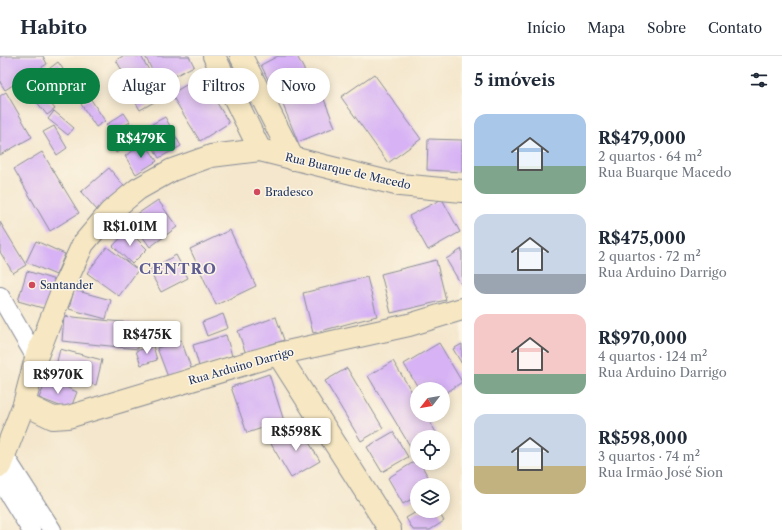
<!DOCTYPE html>
<html lang="pt">
<head>
<meta charset="utf-8">
<style>
  body { margin:0; font-family:"Libre Caslon Text",serif; background:#f2f2f3; color:#1f2937; height:100vh; display:flex; flex-direction:column; font-size:15px; white-space:nowrap }
  * { box-sizing:border-box; margin:0 }
  p { font-size:13px; color:#747a83 }
  .icon { flex:none; width:22px; height:22px; fill:none; stroke:currentColor; stroke-width:2; stroke-linecap:round; stroke-linejoin:round }
  .map { position:relative; flex:1; overflow:hidden }
  .panel { display:flex; flex-direction:column; background:#fff; width:320px }
  .panel>* { flex:none }
  .guide { position:absolute; left:12px; top:12px; width:380px; height:36px; display:flex; gap:8px }
  .needle { width:26px; rotate:239deg }
  .fabs { position:absolute; left:410px; top:326px; display:grid; gap:8px }
  .fabs a { display:grid; place-items:center; width:40px; height:40px; border-radius:50%; background:#fff; box-shadow:0 2px 10px #0003; font-size:20px }
  .price { position:absolute; translate:-50% -34px; padding:0 9px; border-radius:4px; background:#fff; color:#222; font-size:13px; line-height:26px; filter:drop-shadow(0 1px 2px #0008) }
  .price::after { content:''; position:absolute; left:50%; top:24px; width:12px; height:9px; margin-left:-6px; background:inherit; clip-path:polygon(0 0,100% 0,50% 100%) }
  .price.current { background:#0b8043; color:#fff }
  ul { padding:0; list-style:none }
  li { display:flex; align-items:center; gap:12px; height:100px; padding:0 12px }
  li span { display:grid; place-items:center; flex:none; width:112px; height:80px; border-radius:12px; color:#555 }
  li>.icon { margin-inline-start:auto }
  span .icon { width:48px; height:48px; fill:#fffc; stroke-width:1 }
  li b { font-size:17px }
  h2 { display:flex; justify-content:space-between; align-items:center; height:48px; padding:0 12px; font-size:17px }
  .tag { padding:0 14px; border-radius:18px; background:#fff; box-shadow:0 2px 10px #0003; font-size:14px; line-height:36px }
  .tag.current { background:#0b8043; color:#fff }
  header { display:flex; align-items:center; gap:24px; box-sizing:border-box; height:56px; padding:0 20px; background:#fff; border-bottom:1px solid #e0e1e3 }
  header strong { font-size:19px }
  nav { display:flex; gap:22px; margin-inline-start:auto; font-size:14px }
  main { display:flex; flex:1; min-height:0 }
  .map>svg:first-child { display:block }
  .building { fill:#d7b2f5 }
  .lines { fill:none; stroke-linecap:round; stroke-linejoin:round }
  .street-casing { stroke:#888b96; stroke-width:20 }
  .secondary-casing { stroke:#888b96; stroke-width:24 }
  .street { stroke:#fff; stroke-width:18 }
  .secondary { stroke:#f7e8c3; stroke-width:22 }
  .poi-dot { fill:#d1495b; stroke:#fcf5e5; stroke-width:1.5 }
  .labels { text-anchor:middle; dominant-baseline:central; stroke-width:3; stroke-linejoin:round; paint-order:stroke }
  .street-label { font-size:11px; fill:#1b2f5e; stroke:#fcf5e5 }
  .poi-label { font-size:11px; fill:#1b2f5e; stroke:#fcf5e5; text-anchor:start }
  .district-label { font-size:15px; font-weight:bold; letter-spacing:1px; fill:#5d5d93; stroke:#fcf5e5 }
</style>
</head>
<body>
<header>
<strong>Habito</strong>
<nav><a>Início</a><a>Mapa</a><a>Sobre</a><a>Contato</a></nav>
</header>
<main>
<div class="map">
<svg width="462" height="474" viewBox="0 0 462 474">
  <rect width="100%" height="100%" fill="#fcf5e5"/>
  <filter id="ink" filterUnits="userSpaceOnUse"><feTurbulence type="fractalNoise" baseFrequency=".025" numOctaves="2"/><feDisplacementMap in="SourceGraphic" scale="8" xChannelSelector="R" yChannelSelector="G"/><feConvolveMatrix kernelMatrix="1 2 1 2 8 2 1 2 1" color-interpolation-filters="sRGB"/></filter>
  <filter id="wash" filterUnits="userSpaceOnUse"><feTurbulence type="fractalNoise" baseFrequency=".012" numOctaves="4" result="noise"/><feDisplacementMap in="SourceGraphic" scale="16" xChannelSelector="R" yChannelSelector="G"/><feGaussianBlur stdDeviation="0.9" result="paint"/><feColorMatrix in="noise" values="0 0 0 0 0 0 0 0 0 0 0 0 0 0 0 0 0 1.4 0 .05"/><feComposite in="paint" operator="in"/></filter>
  <g filter="url(#wash)">
    <rect width="100%" height="100%" fill="#f4e7cd"/>
    <g id="blocks">
      <path class="building" d="M 0,0 L 43,0 L 47,8 L 5,34 L 0,26 Z
        M 123,0 L 141,0 L 150,16 L 129,27 L 116,4 Z
        M 145,0 L 189,0 L 194,10 L 159,28 Z
        M 278,0 L 297,0 L 310,25 L 277,42 L 261,9 Z
        M 58,6 L 63,13 L 35,35 L 29,28 Z
        M 76,16 L 87,36 L 74,43 L 64,23 Z
        M 374,18 L 421,83 L 388,107 L 341,41 Z
        M 201,20 L 229,67 L 200,85 L 171,38 Z
        M 152,22 L 163,41 L 140,54 L 129,35 Z
        M 318,28 L 335,71 L 298,86 L 281,44 Z
        M 41,35 L 55,53 L 47,59 L 33,41 Z
        M 6,36 L 32,81 L 0,99 L 0,40 Z
        M 90,42 L 105,65 L 96,71 L 81,48 Z
        M 54,55 L 74,72 L 68,79 L 48,63 Z
        M 124,57 L 130,66 L 112,77 L 106,69 Z
        M 165,61 L 181,90 L 159,102 L 143,73 Z
        M 54,70 L 67,92 L 57,99 L 43,76 Z
        M 134,70 L 142,81 L 116,97 L 109,86 Z
        M 428,83 L 462,84 L 462,116 L 427,114 Z
        M 145,87 L 157,105 L 136,118 L 125,100 Z
        M 42,96 L 79,157 L 50,175 L 14,113 Z
        M 109,112 L 124,130 L 97,154 L 81,136 Z
        M 442,143 L 460,176 L 428,194 L 409,160 Z
        M 158,144 L 177,171 L 150,191 L 130,163 Z
        M 0,166 L 26,209 L 13,217 L 0,196 Z
        M 128,174 L 147,193 L 132,208 L 113,190 Z
        M 230,174 L 256,230 L 216,249 L 190,193 Z
        M 36,185 L 65,198 L 56,219 L 26,206 Z
        M 107,191 L 138,214 L 119,240 L 87,217 Z
        M 462,193 L 462,230 L 446,203 Z
        M 176,199 L 188,222 L 161,236 L 149,214 Z
        M 436,204 L 446,244 L 391,257 L 381,218 Z
        M 27,215 L 55,224 L 46,253 L 18,245 Z
        M 367,221 L 377,260 L 313,277 L 303,237 Z
        M 74,234 L 111,244 L 106,263 L 69,253 Z
        M 223,258 L 228,272 L 207,280 L 202,266 Z
        M 64,260 L 140,268 L 138,293 L 62,285 Z
        M 276,261 L 284,284 L 246,298 L 238,275 Z
        M 226,279 L 232,300 L 199,310 L 193,289 Z
        M 181,284 L 191,312 L 168,321 L 157,292 Z
        M 439,287 L 462,326 L 443,339 L 443,333 L 419,333 L 404,308 Z
        M 462,288 L 462,308 L 453,293 Z
        M 153,290 L 157,304 L 141,309 L 136,295 Z
        M 60,293 L 102,304 L 96,329 L 54,318 Z
        M 393,305 L 417,344 L 417,359 L 426,359 L 438,380 L 436,381 L 417,381 L 417,392 L 413,395 L 368,320 Z
        M 347,312 L 383,372 L 361,385 L 325,325 Z
        M 269,318 L 284,365 L 247,377 L 231,331 Z
        M 47,323 L 77,336 L 70,354 L 39,342 Z
        M 300,371 L 320,405 L 291,422 L 271,388 Z
        M 393,376 L 408,401 L 382,416 L 367,391 Z
        M 417,404 L 417,407 L 420,407 L 433,429 L 417,429 L 417,440 L 403,448 L 388,422 Z
        M 418,455 L 438,455 L 444,465 L 430,474 L 413,474 L 406,462 Z"/>
    </g>
  </g>
  <g filter="url(#ink)">
    <use href="#blocks" fill-opacity="0" stroke="#888b96" stroke-width="1"/>
    <g class="lines">
      <defs>
        <path id="street" d="M 0,240 L 36,302
          M 4,399 L 52,474
          M 0,424 L 31,474"/>
        <path id="secondary" d="M 214,0 L 260,94
          M 241,0 L 293,103
          M 278,298 L 390,474
          M 24,348 L 53,362 L 68,361 L 278,298 L 409,269 L 462,253
          M 0,410 L 24,348 L 36,302 L 64,230 L 83,188 L 110,156 L 138,133 L 172,114 L 211,100 L 260,94 L 400,129 L 462,135"/>
      </defs>
      <use href="#street" class="street-casing"/>
      <use href="#secondary" class="secondary-casing"/>
      <use href="#street" class="street"/>
      <use href="#secondary" class="secondary"/>
    </g>
  </g>
  <g class="poi-dot">
    <circle cx="257" cy="136" r="4"/>
    <circle cx="32" cy="229" r="4"/>
  </g>
  <g class="labels">
    <g class="street-label">
      <text transform="translate(348 115) rotate(13)">Rua Buarque de Macedo</text>
      <text transform="translate(241 310) rotate(-16)">Rua Arduino Darrigo</text>
    </g>
    <g class="poi-label">
      <text x="265" y="136">Bradesco</text>
      <text x="40" y="229">Santander</text>
    </g>
    <g class="district-label">
      <text x="178" y="212">CENTRO</text>
    </g>
  </g>
</svg>
<div class="fabs">
<a><svg class="needle" viewBox="-14 -14 28 28"><path d="M0-13l5 13h-10z" fill="#e53935"/><path d="M0 13l5-13h-10z" fill="#747a83"/></svg></a>
<a><svg class="icon" aria-label="locate" viewBox="0 0 24 24"><circle cx="12" cy="12" r="6"/><path d="M12 2v4M12 18v4M2 12h4M18 12h4"/></svg></a>
<a><svg class="icon" aria-label="layers" viewBox="0 0 24 24"><path d="M12 4l9 5-9 5-9-5zM3 14l9 5 9-5"/></svg></a>
</div>
<b class="price current" style="left:141px;top:103px">R$479K</b>
<b class="price" style="left:130px;top:191px">R$1.01M</b>
<b class="price" style="left:147px;top:299px">R$475K</b>
<b class="price" style="left:58px;top:339px">R$970K</b>
<b class="price" style="left:296px;top:396px">R$598K</b>
<div class="guide">
<a class="tag current">Comprar</a>
<a class="tag">Alugar</a>
<a class="tag">Filtros</a>
<a class="tag">Novo</a>
</div>
</div>
<section class="panel">
<h2>5 imóveis<svg class="icon" aria-label="filters" viewBox="0 0 24 24"><path d="M4 7h16M4 17h16"/><circle cx="9" cy="7" r="2"/><circle cx="15" cy="17" r="2"/></svg></h2>
<ul>
<li><span style="background:linear-gradient(#a9c7e8 65%,#7fa58c 0)"><svg class="icon" aria-label="home" viewBox="0 0 24 24"><path d="M3 11l9-7 9 7M6 9v11h12V9"/></svg></span><div><b>R$479,000</b><p>2 quartos · 64 m²</p><p>Rua Buarque Macedo</p></div></li>
<li><span style="background:linear-gradient(#c9d6e8 75%,#9aa5b1 0)"><svg class="icon" aria-label="home" viewBox="0 0 24 24"><path d="M3 11l9-7 9 7M6 9v11h12V9"/></svg></span><div><b>R$475,000</b><p>2 quartos · 72 m²</p><p>Rua Arduino Darrigo</p></div></li>
<li><span style="background:linear-gradient(#f6c9c9 75%,#7fa58c 0)"><svg class="icon" aria-label="home" viewBox="0 0 24 24"><path d="M3 11l9-7 9 7M6 9v11h12V9"/></svg></span><div><b>R$970,000</b><p>4 quartos · 124 m²</p><p>Rua Arduino Darrigo</p></div></li>
<li><span style="background:linear-gradient(#c9d6e8 65%,#c2b280 0)"><svg class="icon" aria-label="home" viewBox="0 0 24 24"><path d="M3 11l9-7 9 7M6 9v11h12V9"/></svg></span><div><b>R$598,000</b><p>3 quartos · 74 m²</p><p>Rua Irmão José Sion</p></div></li>
</ul>
</section>
</main>
</body>
</html>
